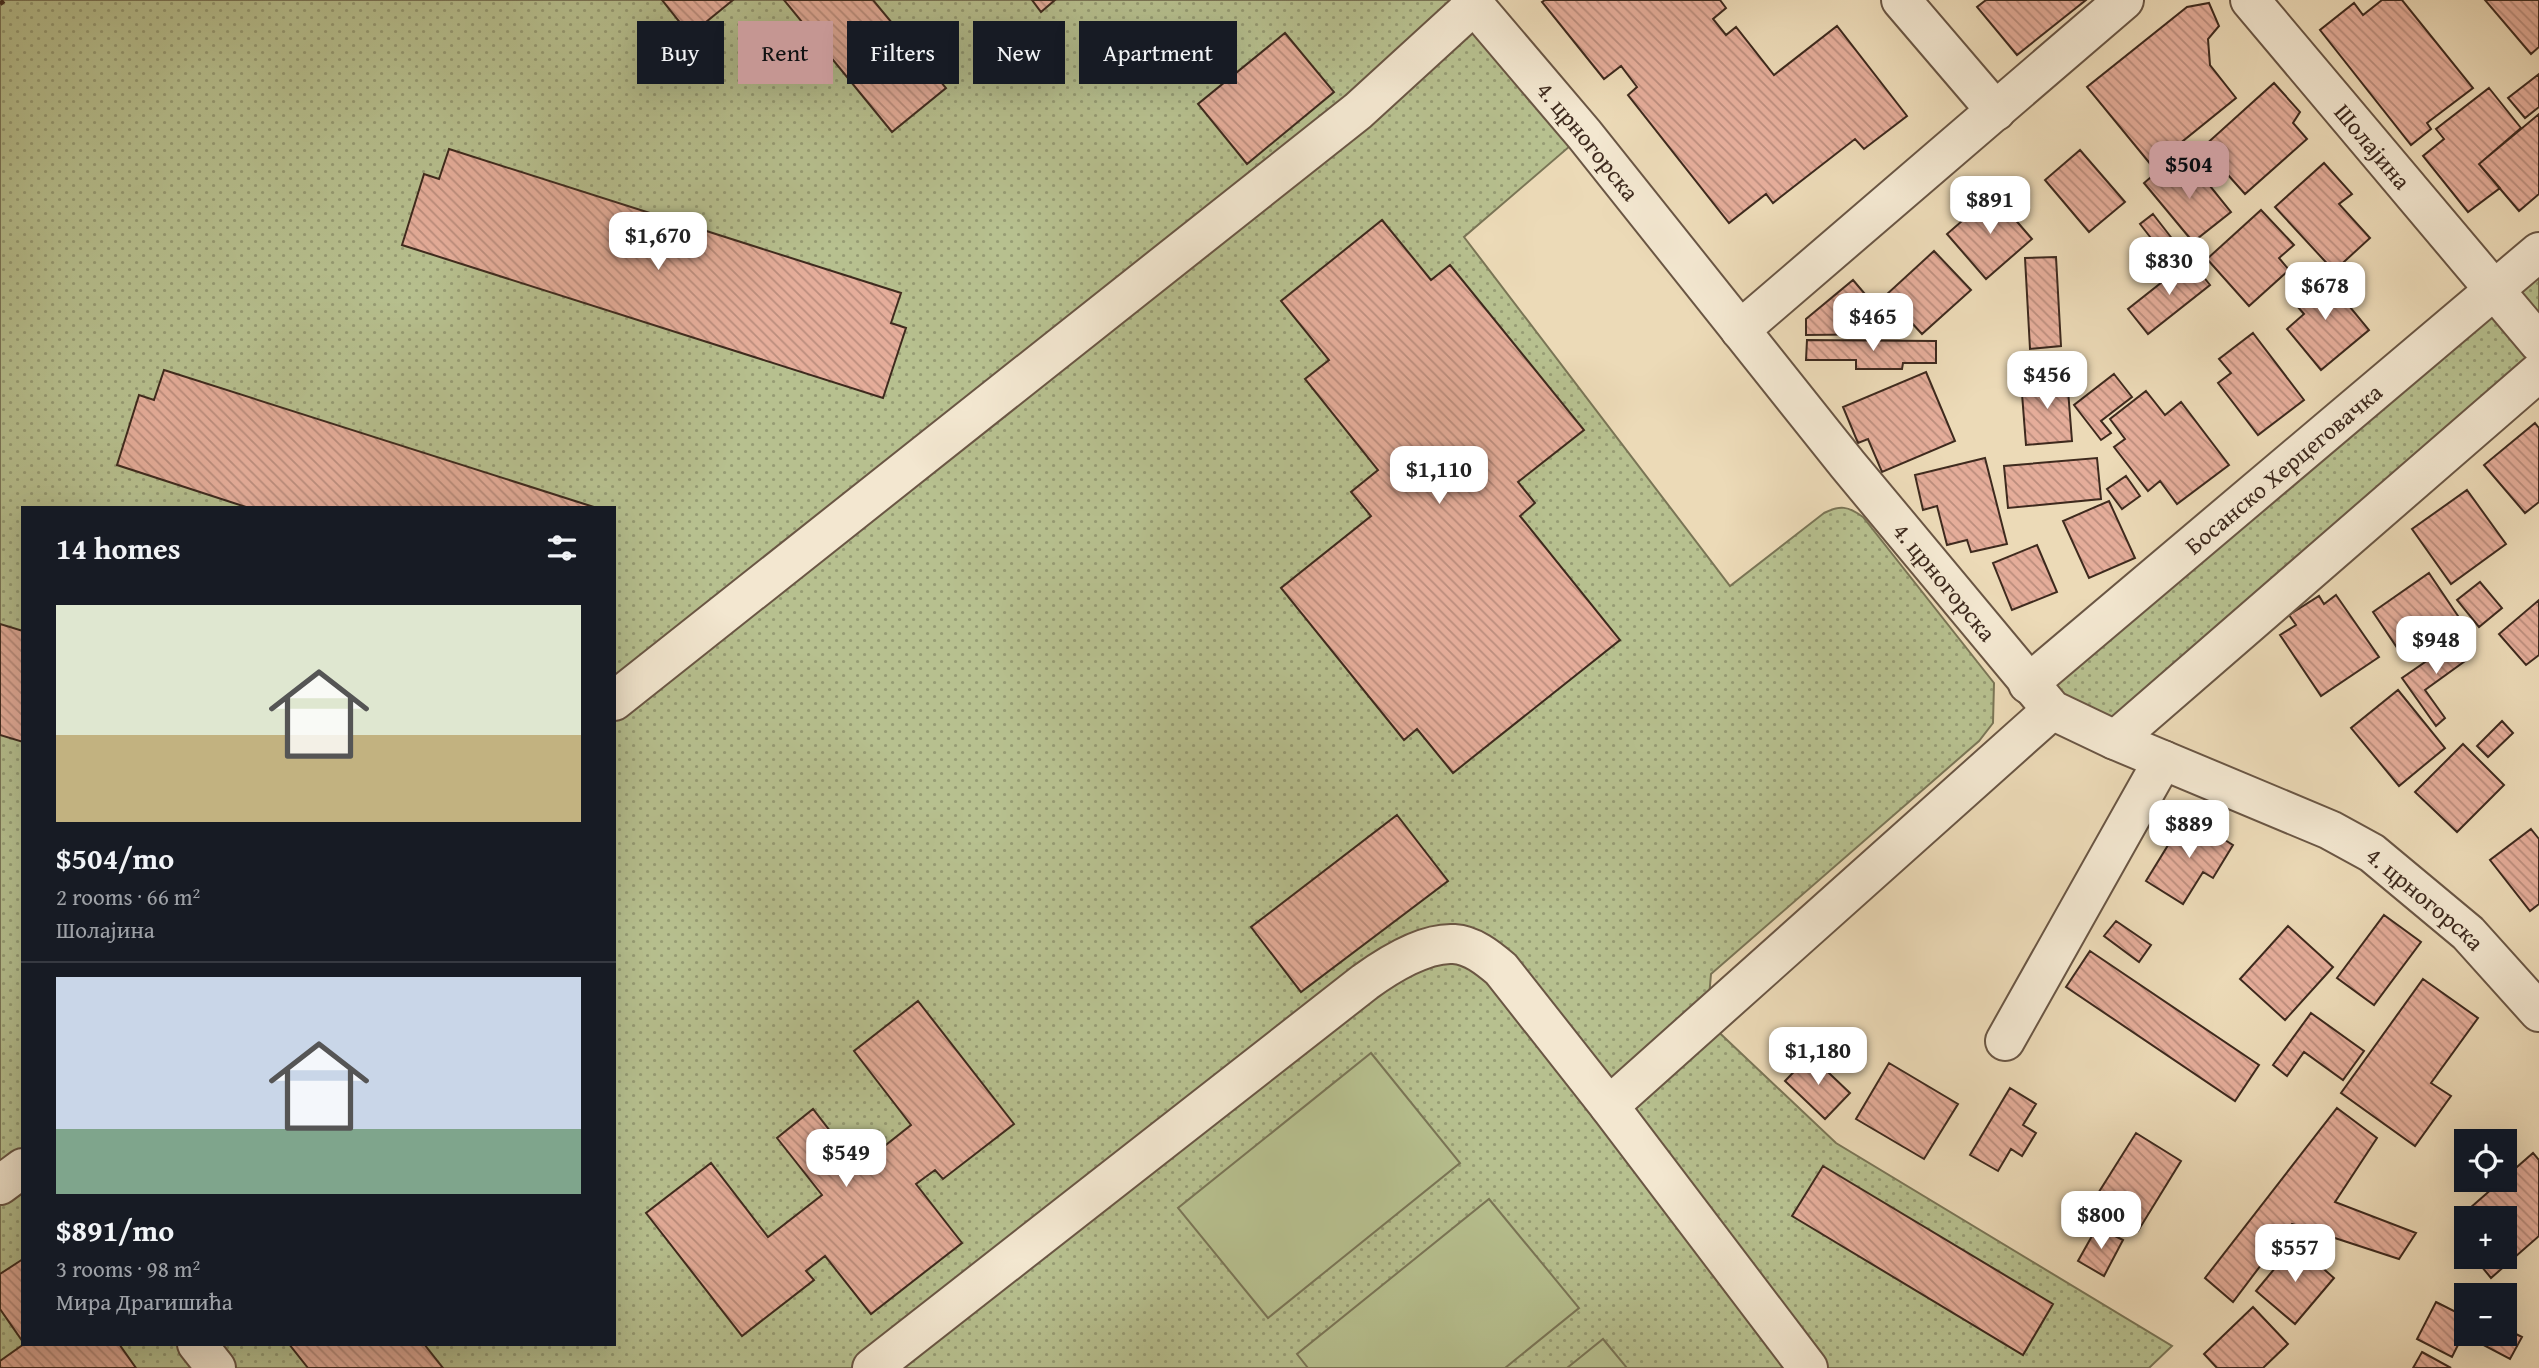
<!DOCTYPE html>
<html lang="en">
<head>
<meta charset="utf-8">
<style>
  body { margin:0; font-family:"Gentium Book Plus",serif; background:#20242c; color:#f1f3f6; height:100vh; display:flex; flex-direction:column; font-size:26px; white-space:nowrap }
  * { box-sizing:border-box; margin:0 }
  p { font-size:23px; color:#9ea1a6 }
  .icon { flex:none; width:38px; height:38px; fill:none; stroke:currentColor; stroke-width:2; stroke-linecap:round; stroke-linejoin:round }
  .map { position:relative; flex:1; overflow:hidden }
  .drawer { position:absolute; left:21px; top:506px; width:595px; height:840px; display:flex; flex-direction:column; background:#171b24; border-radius:0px; box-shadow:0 7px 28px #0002 }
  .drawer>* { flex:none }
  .guide { position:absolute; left:637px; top:21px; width:665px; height:63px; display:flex; gap:14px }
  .tools { position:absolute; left:2454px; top:1129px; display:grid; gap:14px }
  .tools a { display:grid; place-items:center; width:63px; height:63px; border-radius:0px; background:#171b24; box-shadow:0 7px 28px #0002; font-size:35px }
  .price { position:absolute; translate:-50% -60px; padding:0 16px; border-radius:14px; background:#fff; color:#222; font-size:23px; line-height:46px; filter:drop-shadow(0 2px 4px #0008) }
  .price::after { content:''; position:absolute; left:50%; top:42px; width:21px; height:16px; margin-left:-10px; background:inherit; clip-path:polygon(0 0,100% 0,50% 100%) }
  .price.current { background:#c59692; color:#111 }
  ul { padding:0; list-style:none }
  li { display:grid; align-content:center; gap:14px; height:371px; padding:0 35px }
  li+li { border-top:2px solid #363941 }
  li span { display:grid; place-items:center; height:217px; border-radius:0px; color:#555 }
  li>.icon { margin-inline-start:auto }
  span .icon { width:126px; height:126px; fill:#fffc; stroke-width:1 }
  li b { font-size:30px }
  h2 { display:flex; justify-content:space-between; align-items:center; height:84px; padding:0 35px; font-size:30px }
  .pill { padding:0 24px; border-radius:0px; background:#171b24; box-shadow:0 7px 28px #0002; font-size:24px; line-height:63px }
  .pill.current { background:#c59692; color:#111 }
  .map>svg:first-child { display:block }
  .grass { fill:url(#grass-dots); stroke:#7a7556; stroke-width:2; fill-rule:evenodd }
  .garden { fill:#b7c08f; stroke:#7a7556; stroke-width:2 }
  .building { fill:url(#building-back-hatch); stroke:#3e2a1e; stroke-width:2 }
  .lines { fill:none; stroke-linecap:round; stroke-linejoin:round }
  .minor-casing { stroke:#6a5644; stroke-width:42 }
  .path { stroke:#3e2a1e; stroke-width:4.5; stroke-dasharray:5 3.5; stroke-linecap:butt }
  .minor { stroke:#f3e7d0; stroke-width:38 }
  .labels { text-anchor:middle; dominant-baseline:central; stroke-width:5; stroke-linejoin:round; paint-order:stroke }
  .street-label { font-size:24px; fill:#3e2a1e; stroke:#f3e7d0 }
</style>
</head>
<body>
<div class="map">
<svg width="2539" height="1368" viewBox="0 0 2539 1368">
  <defs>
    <pattern id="grass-dots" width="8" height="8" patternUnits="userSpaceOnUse" patternTransform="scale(1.75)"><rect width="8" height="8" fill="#b7c08f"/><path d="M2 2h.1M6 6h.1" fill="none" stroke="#969c74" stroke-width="1.8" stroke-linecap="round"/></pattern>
    <pattern id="building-back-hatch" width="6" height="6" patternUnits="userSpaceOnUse" patternTransform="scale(1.75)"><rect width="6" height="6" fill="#e5ad9a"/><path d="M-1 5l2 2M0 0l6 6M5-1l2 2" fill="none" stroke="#bb8d7d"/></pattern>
  </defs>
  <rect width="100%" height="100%" fill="#ecdab7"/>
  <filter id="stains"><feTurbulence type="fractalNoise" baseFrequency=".00286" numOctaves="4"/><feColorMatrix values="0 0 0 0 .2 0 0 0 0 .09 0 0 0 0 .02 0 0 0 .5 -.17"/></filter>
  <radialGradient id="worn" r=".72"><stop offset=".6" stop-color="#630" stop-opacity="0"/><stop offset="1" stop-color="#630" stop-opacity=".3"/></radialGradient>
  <path class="grass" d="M 0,0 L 1470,0 L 1584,134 L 1464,237 L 1730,586 L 1824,513 C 1840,505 1848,506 1863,517 L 1994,683 L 1993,723 L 1979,741 L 1711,974 L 1707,1021 L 1836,1143 L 2172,1346 L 2149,1368 L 0,1368 ZM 23,508 L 614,508 L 614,1344 L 23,1344 Z
    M 2539,252 L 2539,372 L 2115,740 L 2028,684 Z"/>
  <path class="garden" d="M 1371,1053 L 1460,1163 L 1268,1318 L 1178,1208 Z
    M 1489,1199 L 1579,1308 L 1505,1368 L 1308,1368 L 1297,1354 Z
    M 1603,1339 L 1627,1368 L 1567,1368 Z"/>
  <path class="building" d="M 662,0 L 733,0 L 690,35 Z
    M 784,0 L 873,0 L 946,88 L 892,132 Z
    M 1032,0 L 1055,0 L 1041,12 Z
    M 1545,0 L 1720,0 L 1726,8 L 1713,19 L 1726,35 L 1736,27 L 1774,75 L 1837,26 L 1907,116 L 1864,149 L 1855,139 L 1773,203 L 1766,194 L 1729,223 L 1628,95 L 1637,87 L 1621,66 L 1604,79 L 1542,2 Z
    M 1986,0 L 2086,0 L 2017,55 L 1977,7 Z
    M 2382,0 L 2402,0 L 2473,88 L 2427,123 L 2431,129 L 2411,145 L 2320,30 L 2354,3 L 2363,15 Z
    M 2485,0 L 2539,0 L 2539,47 L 2531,54 Z
    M 2209,3 L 2219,26 L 2208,39 L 2210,65 L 2236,98 L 2152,166 L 2087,87 L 2187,7 Z
    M 1285,33 L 1334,92 L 1247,164 L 1198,104 Z
    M 2539,74 L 2539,107 L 2525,118 L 2508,98 Z
    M 2274,83 L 2300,112 L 2293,123 L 2307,139 L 2245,194 L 2203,147 Z
    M 2489,88 L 2521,128 L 2479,164 L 2500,188 L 2468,212 L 2423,156 L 2444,139 L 2436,129 Z
    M 2539,114 L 2539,194 L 2519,211 L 2479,164 Z
    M 449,149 L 901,293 L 891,323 L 906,328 L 883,398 L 402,245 L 424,174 L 439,179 Z
    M 2080,150 L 2125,202 L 2089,232 L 2045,180 Z
    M 2324,163 L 2352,194 L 2339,204 L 2370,238 L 2334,271 L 2275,207 Z
    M 2164,166 L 2176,181 L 2194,166 L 2231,212 L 2193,242 L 2144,183 Z
    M 1993,194 L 2032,239 L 1986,279 L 1947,234 Z
    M 2261,210 L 2294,245 L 2279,258 L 2289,270 L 2249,306 L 2207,259 Z
    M 2153,214 L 2184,254 L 2163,271 L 2150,254 L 2158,247 L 2140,224 Z
    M 1382,220 L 1431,280 L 1450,265 L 1584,430 L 1518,482 L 1535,503 L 1520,516 L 1620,640 L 1453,773 L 1417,729 L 1404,740 L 1281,588 L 1371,516 L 1351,492 L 1378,470 L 1305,379 L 1329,360 L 1281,301 Z
    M 1934,251 L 1971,290 L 1922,334 L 1886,295 Z
    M 2056,257 L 2061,346 L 2030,349 L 2025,258 Z
    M 2190,260 L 2210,285 L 2148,334 L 2128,309 Z
    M 2322,273 L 2369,330 L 2321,370 L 2287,329 L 2304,314 L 2291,299 Z
    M 1853,280 L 1899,334 L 1806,335 L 1806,319 Z
    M 2253,333 L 2304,400 L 2258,435 L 2218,383 L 2231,373 L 2219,359 Z
    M 1807,340 L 1936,341 L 1936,363 L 1903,363 L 1902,369 L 1856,369 L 1856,360 L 1806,360 Z
    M 164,370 L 597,508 L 249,508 L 117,465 L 139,395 L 154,400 Z
    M 1926,372 L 1955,441 L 1882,472 L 1868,439 L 1858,443 L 1843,407 Z
    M 2114,374 L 2132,397 L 2101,421 L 2111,433 L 2101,440 L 2074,405 Z
    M 2067,377 L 2072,441 L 2026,445 L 2021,381 Z
    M 2146,391 L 2165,415 L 2181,402 L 2229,465 L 2177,504 L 2160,481 L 2148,491 L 2114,447 L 2125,439 L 2110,419 Z
    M 2535,423 L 2539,428 L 2539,502 L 2525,513 L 2484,465 Z
    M 1985,458 L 2007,544 L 1971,552 L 1967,540 L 1947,545 L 1937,506 L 1923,510 L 1915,475 Z
    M 2097,458 L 2101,499 L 2008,508 L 2004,466 Z
    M 2126,476 L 2140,496 L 2122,509 L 2107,489 Z
    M 2467,490 L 2506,544 L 2451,584 L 2412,529 Z
    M 2109,501 L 2135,558 L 2089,578 L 2063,521 Z
    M 2037,545 L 2057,592 L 2012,610 L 1993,563 Z
    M 2429,573 L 2458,616 L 2402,655 L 2373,612 Z
    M 2480,582 L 2502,608 L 2479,627 L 2457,600 Z
    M 2336,595 L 2379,657 L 2321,696 L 2280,635 L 2296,625 L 2289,615 L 2319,596 L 2324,604 Z
    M 2539,600 L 2539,655 L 2526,665 L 2499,634 Z
    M 0,624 L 23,631 L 23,742 L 0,735 Z
    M 2460,638 L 2472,656 L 2425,690 L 2445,718 L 2436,726 L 2402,678 Z
    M 2398,690 L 2445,748 L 2399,786 L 2351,728 Z
    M 2502,721 L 2513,733 L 2488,757 L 2477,746 Z
    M 2463,744 L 2504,785 L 2457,832 L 2415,792 Z
    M 1397,815 L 1448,881 L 1301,992 L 1251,927 Z
    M 2186,816 L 2233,845 L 2213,878 L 2203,872 L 2183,904 L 2146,881 Z
    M 2531,829 L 2539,839 L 2539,904 L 2530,911 L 2490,860 Z
    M 2384,915 L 2421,942 L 2374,1005 L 2337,978 Z
    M 2116,921 L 2151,945 L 2139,962 L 2104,936 Z
    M 2288,926 L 2333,967 L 2285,1020 L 2240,979 Z
    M 2090,951 L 2259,1065 L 2235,1101 L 2066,987 Z
    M 2423,979 L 2478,1018 L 2431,1083 L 2451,1096 L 2415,1146 L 2341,1093 Z
    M 918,1001 L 1014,1124 L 943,1179 L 935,1170 L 916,1184 L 962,1243 L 871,1314 L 825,1256 L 806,1271 L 814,1280 L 742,1336 L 646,1213 L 711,1163 L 768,1237 L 822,1195 L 777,1138 L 813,1109 L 858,1167 L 911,1125 L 854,1051 Z
    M 2311,1013 L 2364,1051 L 2343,1080 L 2304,1052 L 2287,1076 L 2273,1065 Z
    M 1810,1055 L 1850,1093 L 1825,1119 L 1785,1081 Z
    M 1889,1063 L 1958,1104 L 1924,1159 L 1856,1119 Z
    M 2010,1088 L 2036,1104 L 2023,1125 L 2036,1133 L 2022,1156 L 2011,1149 L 1998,1171 L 1970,1155 Z
    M 2337,1108 L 2377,1138 L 2335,1202 L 2416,1233 L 2399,1259 L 2292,1224 L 2233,1302 L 2205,1278 Z
    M 2136,1133 L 2181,1161 L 2138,1231 L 2092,1203 Z
    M 2533,1153 L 2539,1160 L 2539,1236 L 2491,1278 L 2473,1256 L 2504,1256 L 2504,1218 L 2466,1219 L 2462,1215 Z
    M 1823,1166 L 2053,1304 L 2023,1355 L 1792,1216 Z
    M 2097,1227 L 2123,1240 L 2104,1276 L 2078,1261 Z
    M 2295,1244 L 2334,1278 L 2295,1324 L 2256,1291 Z
    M 23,1259 L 23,1342 L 0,1309 L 0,1274 Z
    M 2436,1302 L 2466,1317 L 2466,1329 L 2452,1357 L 2417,1339 Z
    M 2253,1307 L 2288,1344 L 2263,1368 L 2217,1368 L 2204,1354 Z
    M 2504,1328 L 2522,1337 L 2510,1359 L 2474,1340 L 2477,1334 L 2504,1334 Z
    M 24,1344 L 119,1344 L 136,1368 L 0,1368 L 0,1361 Z
    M 289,1344 L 424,1344 L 443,1368 L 308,1368 Z
    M 2422,1352 L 2451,1368 L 2413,1368 Z"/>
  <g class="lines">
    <defs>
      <g id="minor">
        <path id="s1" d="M 1470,0 L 1584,134 L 1848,465 L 2052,710 L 2115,740 L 2330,830 L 2372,853 L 2468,933 L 2539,1012"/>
        <path d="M 1901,0 L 1996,111"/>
        <path id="s2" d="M 2250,0 L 2539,343"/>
        <path d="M 1740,330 L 2124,0"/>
        <path id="s3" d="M 2028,684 L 2539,252"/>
        <path d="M 614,701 L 1358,111 L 1474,5"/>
        <path d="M 2115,740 L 2539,372"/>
        <path d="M 2005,1041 L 2163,760"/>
        <path d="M 1609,1106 L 1808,1368"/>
        <path d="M 0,1185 L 23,1168"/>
        <path d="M 197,1344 L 216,1368"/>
        <path d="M 872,1368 L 1365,982 C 1387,966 1425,942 1454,944 C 1472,945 1488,958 1501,969 L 1609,1106 L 2052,710"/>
      </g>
    </defs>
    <use href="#minor" class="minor-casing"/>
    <path class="path" d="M 0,4 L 5,0"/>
    <use href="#minor" class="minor"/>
  </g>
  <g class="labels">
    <g class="street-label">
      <text stroke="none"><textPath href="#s1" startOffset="184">4. црногорска</textPath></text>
      <text stroke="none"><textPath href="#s2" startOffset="191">Шолајина</textPath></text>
      <text stroke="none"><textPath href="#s3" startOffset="334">Босанско Херцеговачка</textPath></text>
      <text stroke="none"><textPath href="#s1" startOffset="751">4. црногорска</textPath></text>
      <text stroke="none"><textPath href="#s1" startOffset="1339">4. црногорска</textPath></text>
    </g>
  </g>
  <rect width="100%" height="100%" filter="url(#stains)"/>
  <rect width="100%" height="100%" fill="url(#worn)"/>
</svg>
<div class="tools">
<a><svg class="icon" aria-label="locate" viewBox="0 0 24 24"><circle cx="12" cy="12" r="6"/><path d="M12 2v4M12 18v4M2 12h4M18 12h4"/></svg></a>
<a>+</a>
<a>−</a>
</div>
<b class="price current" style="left:2189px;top:201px">$504</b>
<b class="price" style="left:1990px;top:236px">$891</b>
<b class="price" style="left:658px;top:272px">$1,670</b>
<b class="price" style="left:2169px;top:297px">$830</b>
<b class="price" style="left:2325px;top:322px">$678</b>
<b class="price" style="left:1873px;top:353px">$465</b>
<b class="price" style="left:2047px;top:411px">$456</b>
<b class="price" style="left:1439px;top:506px">$1,110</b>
<b class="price" style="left:2436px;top:676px">$948</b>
<b class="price" style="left:2189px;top:860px">$889</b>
<b class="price" style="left:1818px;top:1087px">$1,180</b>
<b class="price" style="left:846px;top:1189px">$549</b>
<b class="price" style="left:2101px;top:1251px">$800</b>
<b class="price" style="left:2295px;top:1284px">$557</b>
<div class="guide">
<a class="pill">Buy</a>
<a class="pill current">Rent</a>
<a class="pill">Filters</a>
<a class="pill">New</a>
<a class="pill">Apartment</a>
</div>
<section class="drawer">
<h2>14 homes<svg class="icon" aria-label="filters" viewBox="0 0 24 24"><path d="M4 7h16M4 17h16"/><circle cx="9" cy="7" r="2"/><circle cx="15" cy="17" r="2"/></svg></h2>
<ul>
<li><span style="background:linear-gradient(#dfe7d0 60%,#c2b280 0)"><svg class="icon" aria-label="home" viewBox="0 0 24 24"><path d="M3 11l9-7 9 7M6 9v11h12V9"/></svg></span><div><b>$504/mo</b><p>2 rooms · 66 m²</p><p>Шолајина</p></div></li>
<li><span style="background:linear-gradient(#c9d6e8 70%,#7fa58c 0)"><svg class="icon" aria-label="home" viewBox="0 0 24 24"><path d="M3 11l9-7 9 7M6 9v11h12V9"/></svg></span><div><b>$891/mo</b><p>3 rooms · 98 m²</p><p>Мира Драгишића</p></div></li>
</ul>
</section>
</div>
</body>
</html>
